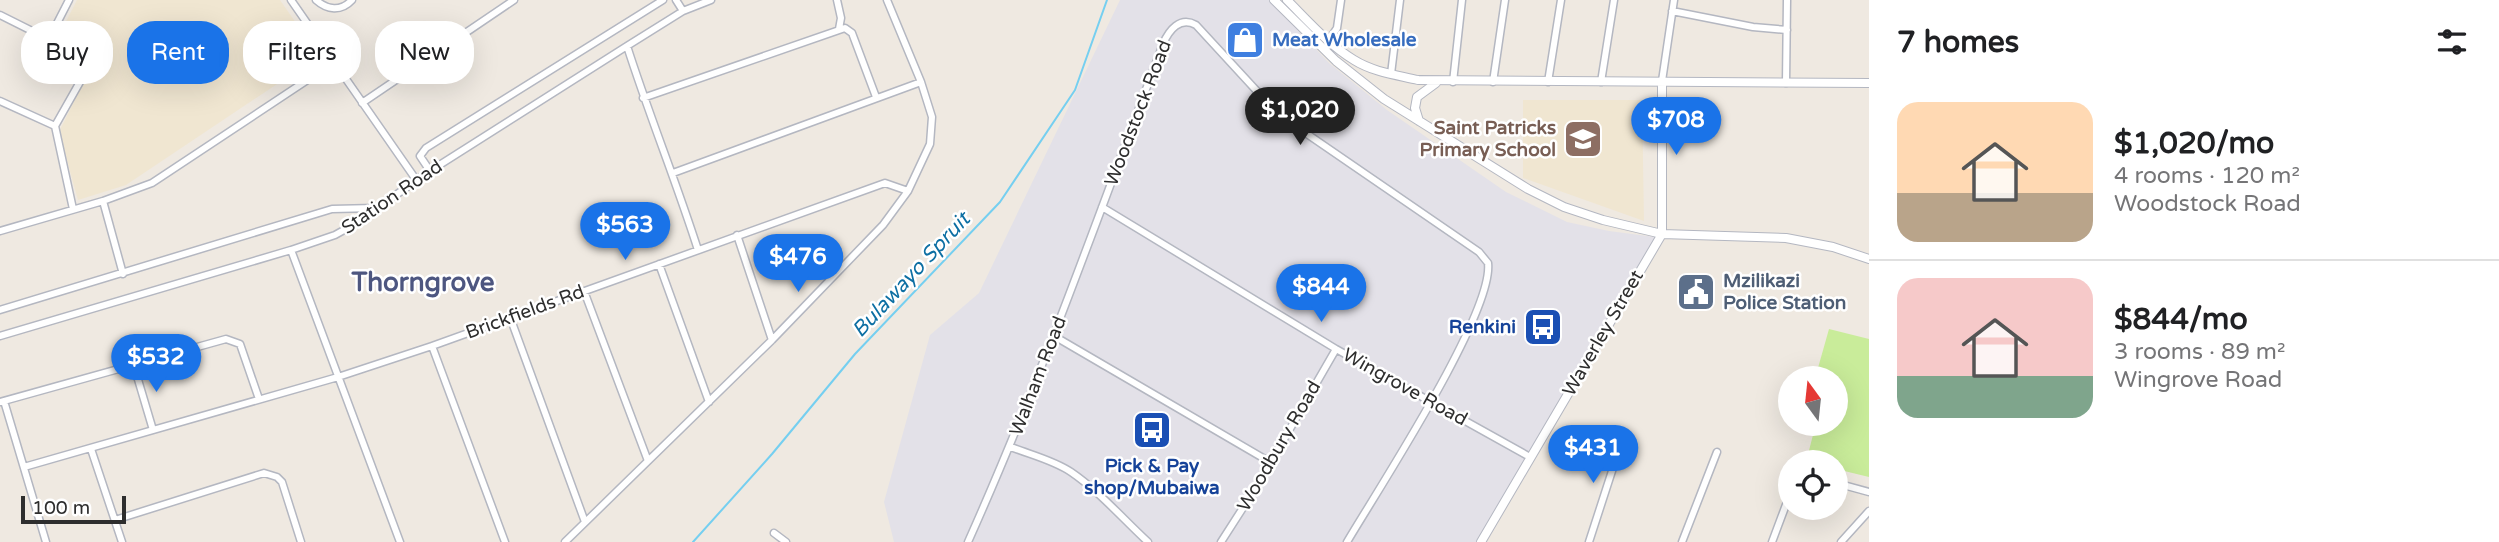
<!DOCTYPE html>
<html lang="en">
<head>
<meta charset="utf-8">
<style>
  body { margin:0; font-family:"Varela Round",sans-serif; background:#f2f2f2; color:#202124; height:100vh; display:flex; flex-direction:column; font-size:26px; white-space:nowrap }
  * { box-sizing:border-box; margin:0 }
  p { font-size:23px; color:#757577 }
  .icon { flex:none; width:38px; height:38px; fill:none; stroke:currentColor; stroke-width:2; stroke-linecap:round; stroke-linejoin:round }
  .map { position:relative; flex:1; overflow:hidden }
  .details { display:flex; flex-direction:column; background:#fff; width:630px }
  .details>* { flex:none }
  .banner { position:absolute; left:21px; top:21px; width:665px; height:63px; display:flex; gap:14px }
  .needle { width:46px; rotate:345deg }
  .fabs { position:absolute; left:1778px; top:366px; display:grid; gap:14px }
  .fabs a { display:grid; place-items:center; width:70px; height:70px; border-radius:50%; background:#fff; box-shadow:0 7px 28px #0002; font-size:35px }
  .scale { position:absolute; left:21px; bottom:18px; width:105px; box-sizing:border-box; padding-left:7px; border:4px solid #2e2e2e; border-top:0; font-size:19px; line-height:24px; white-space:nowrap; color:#2e2e2e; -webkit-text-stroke:5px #fff; paint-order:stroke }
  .price { position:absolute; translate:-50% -60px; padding:0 16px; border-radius:24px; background:#1a73e8; color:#fff; font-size:23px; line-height:46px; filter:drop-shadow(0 2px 4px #0008) }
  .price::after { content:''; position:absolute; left:50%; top:42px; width:21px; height:16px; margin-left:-10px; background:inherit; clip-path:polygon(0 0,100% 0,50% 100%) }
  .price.active { background:#222; color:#fff }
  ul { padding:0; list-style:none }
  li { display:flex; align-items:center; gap:21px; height:175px; padding:0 28px }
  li+li { border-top:2px solid #e0e0e0 }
  li span { display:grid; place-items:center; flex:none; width:196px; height:140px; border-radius:21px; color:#555 }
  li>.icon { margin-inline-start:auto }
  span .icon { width:84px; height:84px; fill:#fffc; stroke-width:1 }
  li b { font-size:30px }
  h2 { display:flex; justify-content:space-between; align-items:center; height:84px; padding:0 28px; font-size:30px }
  .chip { padding:0 24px; border-radius:28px; background:#fff; box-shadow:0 7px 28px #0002; font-size:24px; line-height:63px }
  .chip.active { background:#1a73e8; color:#fff }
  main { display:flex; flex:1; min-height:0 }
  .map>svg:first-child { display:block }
  .industrial { fill:#e3e1e8 }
  .education { fill:#f0e6d1 }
  .pitch { fill:#c9ec9a }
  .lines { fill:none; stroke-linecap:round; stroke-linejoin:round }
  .stream { stroke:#75cff0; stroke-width:2 }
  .minor-casing { stroke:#b4b7c1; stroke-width:9 }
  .tertiary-casing { stroke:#b4b7c1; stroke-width:10 }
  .minor { stroke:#fff; stroke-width:6 }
  .tertiary { stroke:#fff; stroke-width:8 }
  .labels { text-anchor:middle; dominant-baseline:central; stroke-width:5; stroke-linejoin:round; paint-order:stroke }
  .shop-label { font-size:19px; font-weight:bold; fill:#366cbe; stroke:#fff; text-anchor:start }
  .street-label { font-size:19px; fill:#2e2e2e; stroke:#fff }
  .education-label { font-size:19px; font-weight:bold; fill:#785e54; stroke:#fff; text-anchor:end }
  .service-label { font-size:19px; font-weight:bold; fill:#4e5e75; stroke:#fff; text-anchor:start }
  .transit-label { font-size:19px; font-weight:bold; fill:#164399; stroke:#fff; text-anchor:end }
  .water-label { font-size:21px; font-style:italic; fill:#0d6fa3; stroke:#fff }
  .district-label { font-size:26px; font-weight:bold; fill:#4d5680; stroke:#fff }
</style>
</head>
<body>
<main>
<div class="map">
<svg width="1869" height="542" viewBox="0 0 1869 542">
  <rect width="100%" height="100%" fill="#efe9e1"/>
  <path class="industrial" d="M 1120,0 L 1270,0 L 1329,63 L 1387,110 L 1506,192 L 1567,222 L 1609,231 L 1655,237 L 1477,542 L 894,542 L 884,502 L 930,335 L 979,293 Z"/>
  <path class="education" d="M 77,0 L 280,0 L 319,56 L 126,185 L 78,200 L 59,132 L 96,57 L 57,39 Z
    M 1523,100 L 1642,100 L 1644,221 L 1523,178 Z"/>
  <path class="pitch" d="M 1829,329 L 1869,339 L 1869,477 L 1836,469 L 1836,462 L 1806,462 L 1813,435 L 1808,433 L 1811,424 L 1836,424 L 1836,378 L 1821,378 L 1816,375 Z"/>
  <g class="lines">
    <path class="stream" d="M 693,542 L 772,454 L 855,354 L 1000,202 L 1075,90 L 1107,0"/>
    <defs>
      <path id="minor" d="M 291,0 L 417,181
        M 316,0 C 327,10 341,12 352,0
        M 676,0 L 683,11
        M 837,0 L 841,18 L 839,29
        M 1672,11 L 1753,27 L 1787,30
        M 0,15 L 84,57 L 86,66 L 85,73 L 55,126 L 73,209
        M 49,39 L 69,0
        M 1329,40 L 1337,28 L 1341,0
        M 627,46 C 649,115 676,181 698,250
        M 1391,74 L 1400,0
        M 1662,81 L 1674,0
        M 1453,82 L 1462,0
        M 1493,82 L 1505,0
        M 1548,82 L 1561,0
        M 1601,82 L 1614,0
        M 1786,83 L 1787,0
        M 643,98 L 845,28 L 852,33 L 876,97
        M 0,101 L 55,126
        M 362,103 L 514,0
        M 430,171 L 420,156 L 426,148 L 663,0
        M 673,173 L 921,82
        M 103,201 L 123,274
        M 1102,207 L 1336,349 L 1530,457
        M 0,231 L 103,201 L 152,183 L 333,63
        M 737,235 L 772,340
        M 291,250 L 400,542
        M 659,264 L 709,402
        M 584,291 L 648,461
        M 0,310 L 332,209 L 375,208
        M 510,317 L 585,522
        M 0,336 L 291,250 L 335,235 L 353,225 L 430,171 L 627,46 L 683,11 L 711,0
        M 1054,336 L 1270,462
        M 432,346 L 505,542
        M 134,366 L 153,430
        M 4,401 L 46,542
        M 0,402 L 226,339 L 240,344 L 259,399
        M 1011,447 C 1031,455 1053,460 1071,472 C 1099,491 1123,519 1148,542
        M 91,449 L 122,542
        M 24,467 L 338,377 L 432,346 L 885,183 L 908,191
        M 1836,483 L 1869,492
        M 115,520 L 264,473 L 277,477 L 282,482 L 301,542
        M 774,533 L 786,542
        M 565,542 L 772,340 L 883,225 L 908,191 L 930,144 L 932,117 L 921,82 L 887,0
        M 968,542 C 1041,379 1100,211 1163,44 C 1169,30 1180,16 1196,25 L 1278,114 L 1479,252 L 1488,263 C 1494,313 1377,491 1347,542
        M 1221,542 L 1257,486 L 1336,349
        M 1589,542 L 1623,437
        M 1682,542 L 1717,452
        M 1772,542 L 1790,494
        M 1841,542 L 1869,511"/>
      <path id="tertiary" d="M 1274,0 L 1336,61 L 1384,99 L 1528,189 L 1564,207 L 1603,220 L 1662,234 L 1786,238 L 1833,247 L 1869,259
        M 1287,0 C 1308,21 1329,45 1354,60 C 1373,72 1397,75 1418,80 L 1869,83
        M 1419,121 L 1415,108 L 1417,97 L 1436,83
        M 1481,542 L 1662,234 L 1662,81"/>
    </defs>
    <use href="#minor" class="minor-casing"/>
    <use href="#tertiary" class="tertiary-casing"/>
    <use href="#minor" class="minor"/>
    <use href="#tertiary" class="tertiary"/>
  </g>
  <defs>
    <symbol id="shop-square" viewBox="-11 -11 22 22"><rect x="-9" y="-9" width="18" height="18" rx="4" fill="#3f7fe0" stroke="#fff"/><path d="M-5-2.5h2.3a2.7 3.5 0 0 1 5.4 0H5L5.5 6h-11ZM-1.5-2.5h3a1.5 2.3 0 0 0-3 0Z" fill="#fff"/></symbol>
    <symbol id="school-square" viewBox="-11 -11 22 22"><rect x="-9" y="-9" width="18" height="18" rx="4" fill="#8d6e63" stroke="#fff"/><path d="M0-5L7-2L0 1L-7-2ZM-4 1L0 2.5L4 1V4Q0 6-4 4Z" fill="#fff"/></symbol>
    <symbol id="civic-square" viewBox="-11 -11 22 22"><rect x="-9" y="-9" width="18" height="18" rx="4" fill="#5c6f8a" stroke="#fff"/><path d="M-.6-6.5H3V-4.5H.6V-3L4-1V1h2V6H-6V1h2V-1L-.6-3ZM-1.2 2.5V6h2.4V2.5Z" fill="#fff"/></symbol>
    <symbol id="bus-square" viewBox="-11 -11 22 22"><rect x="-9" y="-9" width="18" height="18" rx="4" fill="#1a4fb4" stroke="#fff"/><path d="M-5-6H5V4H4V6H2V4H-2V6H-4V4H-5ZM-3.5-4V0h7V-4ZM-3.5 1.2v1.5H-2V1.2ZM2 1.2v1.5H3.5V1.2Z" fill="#fff"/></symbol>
  </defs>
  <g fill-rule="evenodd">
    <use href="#shop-square" x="1223" y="18" width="44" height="44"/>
    <use href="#school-square" x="1561" y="117" width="44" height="44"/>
    <use href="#civic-square" x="1674" y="270" width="44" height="44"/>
    <use href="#bus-square" x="1521" y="305" width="44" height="44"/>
    <use href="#bus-square" x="1130" y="408" width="44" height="44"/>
  </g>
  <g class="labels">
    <g class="shop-label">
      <text x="1272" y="40">Meat Wholesale</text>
    </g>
    <g class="street-label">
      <text transform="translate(1138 113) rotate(-69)">Woodstock Road</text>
      <text transform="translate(392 197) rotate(-34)">Station Road</text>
      <text transform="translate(525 312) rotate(-20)">Brickfields Rd</text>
      <text transform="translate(1603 333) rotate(-60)">Waverley Street</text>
      <text transform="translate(1038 376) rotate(-69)">Walham Road</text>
      <text transform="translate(1405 387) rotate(29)">Wingrove Road</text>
      <text transform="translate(1279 446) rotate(-60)">Woodbury Road</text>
    </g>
    <g class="education-label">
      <text x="1556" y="128">Saint Patricks<tspan x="1556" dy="22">Primary School</tspan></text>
    </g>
    <g class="service-label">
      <text x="1723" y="281">Mzilikazi<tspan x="1723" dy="22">Police Station</tspan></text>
    </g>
    <g class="transit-label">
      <text x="1516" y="327">Renkini</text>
      <text x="1152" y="466" text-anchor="middle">Pick &amp; Pay<tspan x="1152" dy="22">shop/Mubaiwa</tspan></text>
    </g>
    <g class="water-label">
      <text transform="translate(911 275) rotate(-47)">Bulawayo Spruit</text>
    </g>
    <g class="district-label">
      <text x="423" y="282">Thorngrove</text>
    </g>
  </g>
</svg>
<div class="fabs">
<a><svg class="needle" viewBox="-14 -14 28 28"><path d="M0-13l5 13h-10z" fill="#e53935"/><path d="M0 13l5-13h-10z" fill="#757577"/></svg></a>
<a><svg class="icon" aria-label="locate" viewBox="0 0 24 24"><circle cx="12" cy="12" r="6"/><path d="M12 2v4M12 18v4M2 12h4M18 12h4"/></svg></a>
</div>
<div class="scale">100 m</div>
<b class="price active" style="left:1300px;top:147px">$1,020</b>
<b class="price" style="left:1676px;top:157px">$708</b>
<b class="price" style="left:625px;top:262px">$563</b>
<b class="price" style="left:798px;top:294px">$476</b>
<b class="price" style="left:1321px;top:324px">$844</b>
<b class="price" style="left:156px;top:394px">$532</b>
<b class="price" style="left:1593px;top:485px">$431</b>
<div class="banner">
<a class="chip">Buy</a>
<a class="chip active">Rent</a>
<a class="chip">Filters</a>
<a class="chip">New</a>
</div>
</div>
<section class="details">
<h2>7 homes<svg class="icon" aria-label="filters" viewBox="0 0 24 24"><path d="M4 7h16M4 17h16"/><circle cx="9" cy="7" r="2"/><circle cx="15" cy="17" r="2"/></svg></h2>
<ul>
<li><span style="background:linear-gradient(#ffd9b3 65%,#b9a48a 0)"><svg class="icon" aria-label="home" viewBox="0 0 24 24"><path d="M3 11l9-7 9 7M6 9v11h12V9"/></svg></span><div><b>$1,020/mo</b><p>4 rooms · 120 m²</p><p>Woodstock Road</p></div></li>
<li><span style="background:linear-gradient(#f6c9c9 70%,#7fa58c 0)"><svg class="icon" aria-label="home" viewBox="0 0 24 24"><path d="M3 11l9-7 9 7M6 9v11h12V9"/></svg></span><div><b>$844/mo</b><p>3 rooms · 89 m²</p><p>Wingrove Road</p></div></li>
</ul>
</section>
</main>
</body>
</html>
